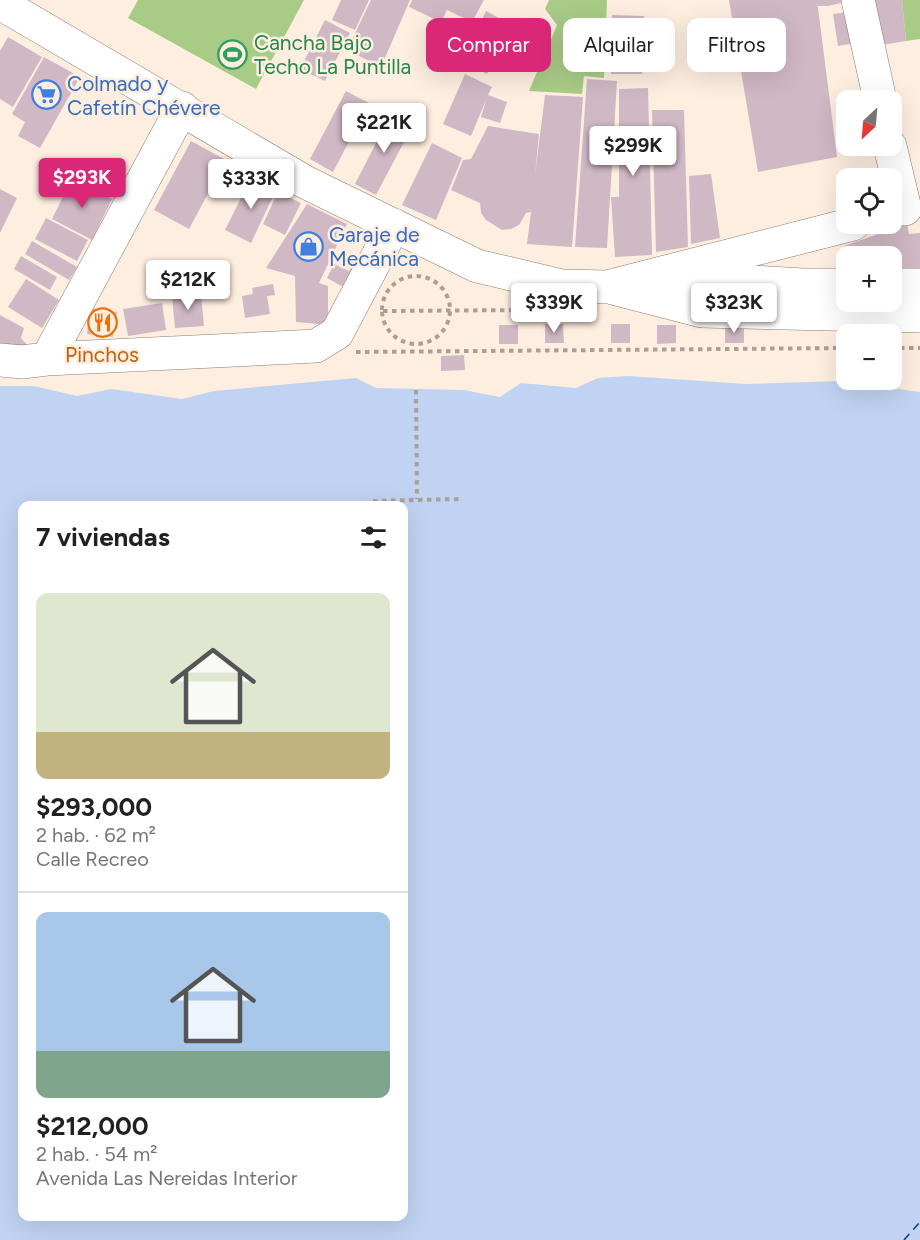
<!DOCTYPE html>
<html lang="es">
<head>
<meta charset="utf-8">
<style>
  body { margin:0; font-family:Figtree,sans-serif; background:#f2f2f2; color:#202124; height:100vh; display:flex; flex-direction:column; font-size:22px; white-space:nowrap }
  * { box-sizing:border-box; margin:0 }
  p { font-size:20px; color:#757577 }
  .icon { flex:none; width:33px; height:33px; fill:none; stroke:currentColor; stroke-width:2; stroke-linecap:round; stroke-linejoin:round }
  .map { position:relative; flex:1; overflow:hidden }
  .drawer { position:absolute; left:18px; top:501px; width:390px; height:720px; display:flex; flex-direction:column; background:#fff; border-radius:12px; box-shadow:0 6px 24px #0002 }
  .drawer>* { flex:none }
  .banner { position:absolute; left:426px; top:18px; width:404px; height:54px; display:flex; gap:12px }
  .needle { width:39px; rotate:206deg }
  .tools { position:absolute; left:836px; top:90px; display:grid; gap:12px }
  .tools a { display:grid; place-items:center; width:66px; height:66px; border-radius:12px; background:#fff; box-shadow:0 6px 24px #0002; font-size:30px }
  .price { position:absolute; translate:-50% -51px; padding:0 14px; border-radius:6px; background:#fff; color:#222; font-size:20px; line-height:39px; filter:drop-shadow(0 2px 3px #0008) }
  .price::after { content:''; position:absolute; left:50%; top:36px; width:18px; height:14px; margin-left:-9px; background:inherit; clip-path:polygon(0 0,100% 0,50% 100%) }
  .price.current { background:#db2777; color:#fff }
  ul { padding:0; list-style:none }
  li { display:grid; align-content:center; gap:12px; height:318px; padding:0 18px }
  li+li { border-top:2px solid #e0e0e0 }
  li span { display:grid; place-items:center; height:186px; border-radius:12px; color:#555 }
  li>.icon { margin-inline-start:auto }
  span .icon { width:108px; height:108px; fill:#fffc; stroke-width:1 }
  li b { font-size:26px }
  h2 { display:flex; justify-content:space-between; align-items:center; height:72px; padding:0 18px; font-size:26px }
  .pill { padding:0 21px; border-radius:12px; background:#fff; box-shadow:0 6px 24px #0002; font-size:21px; line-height:54px }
  .pill.current { background:#db2777; color:#fff }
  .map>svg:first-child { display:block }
  .green { fill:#a8cb86 }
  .water { fill:#c1d3f2; fill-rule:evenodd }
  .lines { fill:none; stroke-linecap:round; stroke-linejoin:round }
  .ferry { stroke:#07388b; stroke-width:1.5; stroke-dasharray:8 6; stroke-linecap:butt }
  .building { fill:#d0b8c4 }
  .minor-casing { stroke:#8e7c6c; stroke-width:34 }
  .path { stroke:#ab9f94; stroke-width:4; stroke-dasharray:4.5 4.5; stroke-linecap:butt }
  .minor { stroke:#fff; stroke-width:33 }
  .labels { text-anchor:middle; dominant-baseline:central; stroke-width:5; stroke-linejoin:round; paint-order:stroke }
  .leisure-label { font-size:21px; fill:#27864d; stroke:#feeee0; text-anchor:start }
  .shop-label { font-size:21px; fill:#366cbe; stroke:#feeee0; text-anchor:start }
  .food-label { font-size:21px; fill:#c56008; stroke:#feeee0 }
</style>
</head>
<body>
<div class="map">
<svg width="920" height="1240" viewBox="0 0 920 1240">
  <rect width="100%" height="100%" fill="#feeee0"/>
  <path class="green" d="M 138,0 L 304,0 L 256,89 L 128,18 Z
    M 549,0 L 607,0 L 604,78 L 584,76 L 582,94 L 529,91 L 557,25 L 545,9 Z
    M 902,0 L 920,0 L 920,39 L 906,41 Z"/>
  <path class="water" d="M 628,376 L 746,384 L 840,381 L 920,392 L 920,1240 L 0,1240 L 0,386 L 34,386 L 77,396 L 111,389 L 182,399 L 214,391 L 356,378 L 376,388 L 464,390 L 500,397 L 521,383 L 576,388 L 598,378 ZM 22,506 L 404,506 L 404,1216 L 22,1216 Z"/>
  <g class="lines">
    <path class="ferry" d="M 904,1240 L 920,1222"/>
  </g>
  <path class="building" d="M 341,0 L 369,0 L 355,30 L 332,20 Z
    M 371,0 L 410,0 L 381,67 L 347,50 Z
    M 412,0 L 484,0 L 472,22 L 447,10 L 441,22 L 409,7 Z
    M 729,0 L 817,0 L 837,157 L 758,172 Z
    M 817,0 L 848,0 L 849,1 L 828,6 L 818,6 Z
    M 865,0 L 902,0 L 906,41 L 870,47 Z
    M 486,11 L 512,25 L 487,74 L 461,62 Z
    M 857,11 L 862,42 L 838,46 L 833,14 Z
    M 612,15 L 644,16 L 642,74 L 611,74 Z
    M 325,20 L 350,33 L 325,81 L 300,69 Z
    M 8,37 L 42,57 L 13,107 L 0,99 L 0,51 Z
    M 44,57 L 80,77 L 40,148 L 18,136 L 25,122 L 12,114 Z
    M 465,74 L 492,87 L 488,95 L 507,102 L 500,123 L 481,117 L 486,100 L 471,136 L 443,124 Z
    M 587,79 L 617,81 L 607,248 L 575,247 Z
    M 648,88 L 652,255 L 615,257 L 611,197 L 619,197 L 619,89 Z
    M 346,91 L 369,103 L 333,172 L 310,159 Z
    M 545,95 L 583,97 L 572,247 L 527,244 L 531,212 L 526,213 L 519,225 L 511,229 L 502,230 L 486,220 L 481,213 L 480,203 L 451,190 L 463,160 L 471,159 L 488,126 L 539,134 L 535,175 Z
    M 652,110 L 684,110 L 688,247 L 656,252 Z
    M 391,114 L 413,125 L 376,195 L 355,184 Z
    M 191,141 L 226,160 L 189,229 L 154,210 Z
    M 432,143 L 462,158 L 436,220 L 402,205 Z
    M 82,158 L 123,178 L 114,197 L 73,177 Z
    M 711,174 L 720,238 L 691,244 L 689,176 Z
    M 251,178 L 276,190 L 251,243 L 225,230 Z
    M 72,179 L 112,199 L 92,240 L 52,219 Z
    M 0,189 L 17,198 L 0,233 Z
    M 278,192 L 301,203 L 285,235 L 263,224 Z
    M 307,204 L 347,224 L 319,283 L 328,286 L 328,325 L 296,322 L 295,276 L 266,268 Z
    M 46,218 L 88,240 L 77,261 L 35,239 Z
    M 907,224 L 909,234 L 920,233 L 920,269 L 891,273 L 891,256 L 845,256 L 844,246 Z
    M 32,241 L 77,267 L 69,280 L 25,254 Z
    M 21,256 L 57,277 L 50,290 L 14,269 Z
    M 334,264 L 349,271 L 352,265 L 355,266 L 347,289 L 327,278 Z
    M 26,279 L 59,300 L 42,328 L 8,307 Z
    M 273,284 L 275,295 L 267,296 L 270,314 L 245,318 L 242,296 L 253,294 L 252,288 Z
    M 201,294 L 204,326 L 175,328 L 172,296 Z
    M 162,303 L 166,330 L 128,336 L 123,309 Z
    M 91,308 L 117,312 L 113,337 L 87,334 Z
    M 0,315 L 24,328 L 21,338 L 29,347 L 0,349 Z
    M 545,324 L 563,324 L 564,343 L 545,343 Z
    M 611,324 L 630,324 L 630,343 L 611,343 Z
    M 725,324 L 744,324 L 744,343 L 725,343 Z
    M 499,325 L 518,325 L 518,344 L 499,344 Z
    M 657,325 L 676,325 L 676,343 L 657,344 Z
    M 464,355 L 465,370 L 441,371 L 441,356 Z"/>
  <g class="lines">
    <defs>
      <path id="minor" d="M 858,0 L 880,100
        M 0,3 L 305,182 L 477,266 L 562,286 L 607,287 L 853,224
        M 890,146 L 905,209
        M 686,278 L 803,285 L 846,285
        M 891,285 L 920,285
        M 613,288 L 702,311 L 920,316
        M 47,359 L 182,108
        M 0,360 L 22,362 L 47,359 L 316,346 L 337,333 L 394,225"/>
    </defs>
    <use href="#minor" class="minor-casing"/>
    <path class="path" d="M382 310a34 34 0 1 1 68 0a34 34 0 1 1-68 0Z
      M 383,311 L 531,310
      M 891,348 L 920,348
      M 356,352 L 846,348
      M 416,390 L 417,499
      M 373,501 L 460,499"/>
    <use href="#minor" class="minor"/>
  </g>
  <defs>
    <symbol id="stadium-ring" viewBox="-11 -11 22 22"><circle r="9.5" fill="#feeee0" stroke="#2e9e5b" stroke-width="1.5"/><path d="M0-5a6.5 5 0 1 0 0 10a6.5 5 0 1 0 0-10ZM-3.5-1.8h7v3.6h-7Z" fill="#2e9e5b"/></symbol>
    <symbol id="supermarket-ring" viewBox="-11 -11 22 22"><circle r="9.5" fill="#feeee0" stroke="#3f7fe0" stroke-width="1.5"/><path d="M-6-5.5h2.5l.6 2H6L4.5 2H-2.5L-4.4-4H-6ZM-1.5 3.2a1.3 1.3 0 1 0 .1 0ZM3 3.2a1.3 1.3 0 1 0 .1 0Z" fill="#3f7fe0"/></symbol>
    <symbol id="shop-ring" viewBox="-11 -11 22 22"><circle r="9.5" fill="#feeee0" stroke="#3f7fe0" stroke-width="1.5"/><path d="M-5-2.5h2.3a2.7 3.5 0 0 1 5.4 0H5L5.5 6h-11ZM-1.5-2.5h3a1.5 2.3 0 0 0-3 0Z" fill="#3f7fe0"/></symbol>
    <symbol id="restaurant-ring" viewBox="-11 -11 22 22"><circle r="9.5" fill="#feeee0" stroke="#e8710a" stroke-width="1.5"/><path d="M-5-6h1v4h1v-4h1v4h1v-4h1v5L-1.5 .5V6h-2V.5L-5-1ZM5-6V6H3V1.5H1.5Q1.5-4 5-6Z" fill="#e8710a"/></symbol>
  </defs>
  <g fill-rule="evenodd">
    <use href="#stadium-ring" x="216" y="38" width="33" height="33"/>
    <use href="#supermarket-ring" x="30" y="78" width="33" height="33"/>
    <use href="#shop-ring" x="292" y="230" width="33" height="33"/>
    <use href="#restaurant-ring" x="86" y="306" width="33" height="33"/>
  </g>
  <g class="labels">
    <g class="leisure-label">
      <text x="254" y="42">Cancha Bajo<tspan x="254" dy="24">Techo La Puntilla</tspan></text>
    </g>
    <g class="shop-label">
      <text x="67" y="83">Colmado y<tspan x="67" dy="24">Cafetín Chévere</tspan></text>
      <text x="329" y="234">Garaje de<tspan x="329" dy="24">Mecánica</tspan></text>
    </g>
    <g class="food-label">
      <text x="102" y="354">Pinchos</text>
    </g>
  </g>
</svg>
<div class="tools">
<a><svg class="needle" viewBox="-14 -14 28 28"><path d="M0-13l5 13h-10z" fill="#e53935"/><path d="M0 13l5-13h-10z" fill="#757577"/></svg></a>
<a><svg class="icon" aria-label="locate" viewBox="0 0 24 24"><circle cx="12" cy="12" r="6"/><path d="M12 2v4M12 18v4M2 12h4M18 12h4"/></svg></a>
<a>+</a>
<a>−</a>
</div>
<b class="price" style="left:384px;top:154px">$221K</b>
<b class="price" style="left:633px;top:177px">$299K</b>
<b class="price current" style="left:82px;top:209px">$293K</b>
<b class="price" style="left:251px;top:210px">$333K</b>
<b class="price" style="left:188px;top:311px">$212K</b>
<b class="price" style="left:554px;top:334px">$339K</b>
<b class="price" style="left:734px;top:334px">$323K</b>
<div class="banner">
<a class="pill current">Comprar</a>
<a class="pill">Alquilar</a>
<a class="pill">Filtros</a>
</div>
<section class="drawer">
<h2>7 viviendas<svg class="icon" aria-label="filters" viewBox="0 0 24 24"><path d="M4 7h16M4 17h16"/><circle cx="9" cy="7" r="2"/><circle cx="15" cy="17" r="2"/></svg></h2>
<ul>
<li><span style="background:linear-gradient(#dfe7d0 75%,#c2b280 0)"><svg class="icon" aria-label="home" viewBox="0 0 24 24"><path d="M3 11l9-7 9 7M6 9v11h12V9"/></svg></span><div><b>$293,000</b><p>2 hab. · 62 m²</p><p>Calle Recreo</p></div></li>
<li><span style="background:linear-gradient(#a9c7e8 75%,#7fa58c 0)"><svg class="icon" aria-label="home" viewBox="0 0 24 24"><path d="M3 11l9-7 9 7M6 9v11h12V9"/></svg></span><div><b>$212,000</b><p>2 hab. · 54 m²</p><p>Avenida Las Nereidas Interior</p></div></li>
</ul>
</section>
</div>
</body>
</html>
